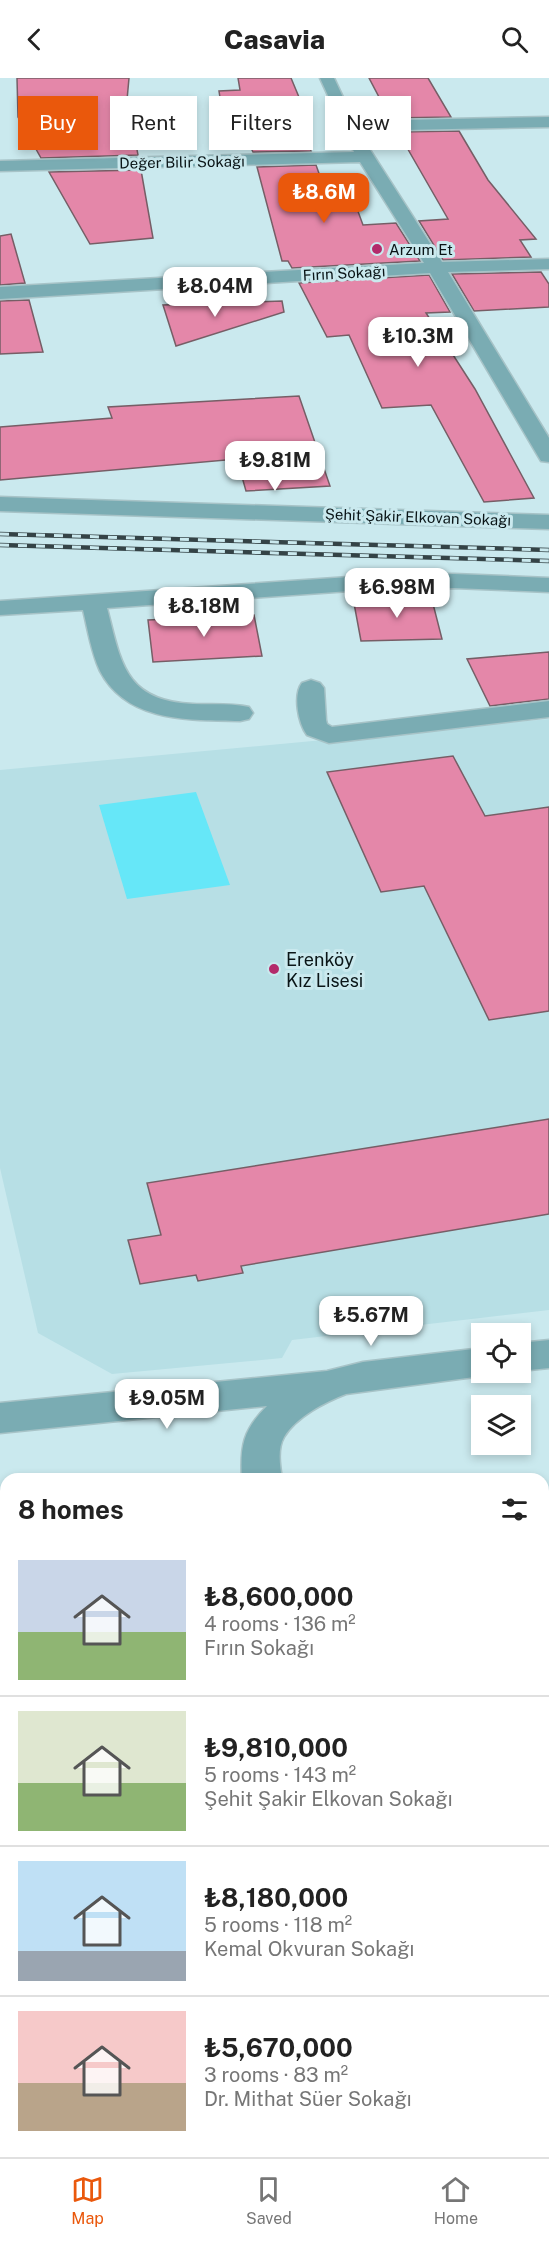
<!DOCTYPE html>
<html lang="en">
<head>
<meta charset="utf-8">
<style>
  body { margin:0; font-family:"Public Sans",sans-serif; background:#f2f2f2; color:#222; height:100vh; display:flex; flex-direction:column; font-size:22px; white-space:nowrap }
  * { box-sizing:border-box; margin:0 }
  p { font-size:20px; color:#767676 }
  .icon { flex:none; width:33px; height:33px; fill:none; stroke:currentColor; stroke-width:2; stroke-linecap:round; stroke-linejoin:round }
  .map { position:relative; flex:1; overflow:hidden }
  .drawer { position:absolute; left:0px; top:1395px; width:549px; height:684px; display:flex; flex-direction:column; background:#fff; border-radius:18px 18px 0 0; box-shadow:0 3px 9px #0003 }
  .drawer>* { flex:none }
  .hud { position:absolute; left:18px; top:18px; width:513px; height:54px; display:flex; gap:12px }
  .fabs { position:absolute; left:471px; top:1245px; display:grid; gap:12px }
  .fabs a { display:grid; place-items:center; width:60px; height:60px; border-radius:0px; background:#fff; box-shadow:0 3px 9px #0003; font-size:30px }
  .price { position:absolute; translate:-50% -51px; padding:0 14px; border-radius:12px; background:#fff; color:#222; font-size:20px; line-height:39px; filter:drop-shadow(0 2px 3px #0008) }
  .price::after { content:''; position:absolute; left:50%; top:36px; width:18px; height:14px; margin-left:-9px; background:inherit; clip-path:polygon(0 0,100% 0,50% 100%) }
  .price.selected { background:#ea580c; color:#fff }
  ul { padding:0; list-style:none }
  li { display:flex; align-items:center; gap:18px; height:150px; padding:0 18px }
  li+li { border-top:2px solid #e0e0e0 }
  li span { display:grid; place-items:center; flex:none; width:168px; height:120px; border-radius:0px; color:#555 }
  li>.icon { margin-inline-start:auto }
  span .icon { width:72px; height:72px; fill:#fffc; stroke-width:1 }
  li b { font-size:26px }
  h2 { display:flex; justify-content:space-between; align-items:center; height:72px; padding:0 18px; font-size:26px }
  .chip { padding:0 21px; border-radius:0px; background:#fff; box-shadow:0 3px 9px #0003; font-size:21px; line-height:54px }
  .chip.selected { background:#ea580c; color:#fff }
  header { display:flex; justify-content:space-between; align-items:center; height:78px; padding:0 18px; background:#fff; font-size:27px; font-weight:800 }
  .tab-bar { display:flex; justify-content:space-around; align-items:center; height:84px; border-top:2px solid #e0e0e0; background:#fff; font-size:16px; color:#767676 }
  .tab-bar a { display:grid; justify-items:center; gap:3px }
  .tab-bar .selected { color:#ea580c }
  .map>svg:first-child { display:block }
  .built { fill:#b7dfe5 }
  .green { fill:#66e7f8 }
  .building { fill:#e487a9; stroke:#765e66; stroke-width:1.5 }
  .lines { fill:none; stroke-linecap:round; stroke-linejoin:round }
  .minor-casing { stroke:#a7c3c7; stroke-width:3 }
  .minor { fill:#7aacb3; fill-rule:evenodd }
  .rail-casing { stroke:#344346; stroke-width:4.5 }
  .rail { stroke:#cae9ee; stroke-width:3; stroke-dasharray:9; stroke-linecap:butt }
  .poi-dot { fill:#b32a6b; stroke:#cae9ee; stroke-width:2 }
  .labels { text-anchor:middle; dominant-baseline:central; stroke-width:6; stroke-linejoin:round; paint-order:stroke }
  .far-street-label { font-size:15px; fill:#0a1517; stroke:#cae9ee }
  .far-poi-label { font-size:15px; fill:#0a1517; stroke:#cae9ee; text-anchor:start }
  .poi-label { font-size:18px; fill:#0a1517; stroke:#cae9ee; text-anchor:start }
</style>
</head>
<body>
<header><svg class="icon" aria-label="back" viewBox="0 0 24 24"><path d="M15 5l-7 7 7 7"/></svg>Casavia<svg class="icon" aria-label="search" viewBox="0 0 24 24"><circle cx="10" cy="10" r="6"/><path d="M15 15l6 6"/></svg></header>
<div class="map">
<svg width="549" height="2079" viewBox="0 0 549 2079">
  <rect width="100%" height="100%" fill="#cae9ee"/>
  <path class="built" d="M 549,641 L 549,1232 L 292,1262 L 282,1280 L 112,1296 L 38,1255 L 0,1090 L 0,692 Z"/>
  <path class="green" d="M 196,714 L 230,807 L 127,821 L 99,727 Z"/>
  <path class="building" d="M 17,0 L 129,0 L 125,44 L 132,44 L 138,77 L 41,80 L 18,39 Z
    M 238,0 L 291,0 L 311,48 L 302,48 L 311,73 L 253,74 L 251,70 L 228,71 L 219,13 L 240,12 Z
    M 369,0 L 428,0 L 451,39 L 390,40 Z
    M 459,53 L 488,102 L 536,161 L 520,162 L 531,179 L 443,182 L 419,143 L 448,141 L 398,54 Z
    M 316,87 L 331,129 L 356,128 L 363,147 L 396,145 L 420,183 L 292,190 L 288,183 L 282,183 L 257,89 Z
    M 141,92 L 153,160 L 90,166 L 49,94 Z
    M 11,156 L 25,205 L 0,207 L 0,158 Z
    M 541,194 L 549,206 L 549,229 L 474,233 L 452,196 Z
    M 429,197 L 450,234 L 426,235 L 475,311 L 534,420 L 484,424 L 431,327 L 382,330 L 349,257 L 327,259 L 299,205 Z
    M 29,222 L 43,274 L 0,276 L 0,223 Z
    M 282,223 L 284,234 L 176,268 L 163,227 Z
    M 299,318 L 330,408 L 246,413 L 237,381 L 0,402 L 0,349 L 112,340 L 108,329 Z
    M 431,518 L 442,561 L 361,563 L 353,520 Z
    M 254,537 L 262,578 L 153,584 L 148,542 Z
    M 549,574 L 549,621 L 490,628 L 467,581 Z
    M 453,678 L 485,738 L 549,729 L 549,933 L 489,942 L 424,808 L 381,814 L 327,694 Z
    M 549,1041 L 549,1136 L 241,1188 L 243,1195 L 198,1203 L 196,1197 L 140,1206 L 128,1162 L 161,1157 L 147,1105 Z"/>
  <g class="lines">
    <defs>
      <path id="minor" d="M 320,0 L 334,0 L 354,43 L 549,39 L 549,49 L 358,53 L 442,184 L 549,181 L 549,191 L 448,194 L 549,360 L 549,384 L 541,383 L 538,378 L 430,195 L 0,221 L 0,209 L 424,185 L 360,84 L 0,93 L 0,83 L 354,74 Z
        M 0,419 L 549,437 L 549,451 L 0,433 Z
        M 454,496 L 549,500 L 549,514 L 454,510 L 364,512 L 107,530 C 121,585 125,623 193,626 C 212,627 231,625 249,629 L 253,635 L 249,641 L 240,643 C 191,642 127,645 100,593 C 91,574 88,552 83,532 L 0,537 L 0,523 L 364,498 Z
        M 311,602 L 320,605 L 324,610 L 326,642 L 327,646 L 332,649 L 549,623 L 549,639 L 329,665 L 307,657 C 298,645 293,617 302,605 Z
        M 549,1262 L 549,1290 L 520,1293 L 520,1265 Z
        M 482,1270 L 482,1294 L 493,1294 L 482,1298 L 346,1316 C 325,1324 296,1339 284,1359 C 277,1371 280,1388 282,1401 L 242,1401 C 240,1368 243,1352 267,1328 L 0,1355 L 0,1325 L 327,1293 L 363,1284 Z
        M 543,2055 L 549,2067 L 549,2079 L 502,2079 L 501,2073 L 543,2073 Z
        M 102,2073 L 185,2073 L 183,2079 L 99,2079 Z"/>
    </defs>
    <use href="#minor" class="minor-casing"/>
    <use href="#minor" class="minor"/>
    <defs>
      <path id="rail" d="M 0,456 L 549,472
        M 0,467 L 549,483"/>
    </defs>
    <use href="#rail" class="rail-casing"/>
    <use href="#rail" class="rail"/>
  </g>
  <g class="poi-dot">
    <circle cx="377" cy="171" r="6"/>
    <circle cx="274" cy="891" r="6"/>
  </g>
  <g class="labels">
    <g class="far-street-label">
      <text transform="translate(182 84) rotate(-1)">Değer Bilir Sokağı</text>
      <text transform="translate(344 195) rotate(-3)">Fırın Sokağı</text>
      <text transform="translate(418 439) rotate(2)">Şehit Şakir Elkovan Sokağı</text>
    </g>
    <g class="far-poi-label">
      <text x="389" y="171">Arzum Et</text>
    </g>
    <g class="poi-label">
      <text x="286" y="881">Erenköy<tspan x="286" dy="21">Kız Lisesi</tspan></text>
    </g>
  </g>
</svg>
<div class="fabs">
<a><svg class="icon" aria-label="locate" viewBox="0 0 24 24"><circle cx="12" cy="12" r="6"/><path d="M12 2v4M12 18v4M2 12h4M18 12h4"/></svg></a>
<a><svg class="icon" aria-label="layers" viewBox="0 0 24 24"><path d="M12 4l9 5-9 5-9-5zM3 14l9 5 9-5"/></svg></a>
</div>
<b class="price selected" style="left:324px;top:146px">₺8.6M</b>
<b class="price" style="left:215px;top:240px">₺8.04M</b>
<b class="price" style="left:418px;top:290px">₺10.3M</b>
<b class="price" style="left:275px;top:414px">₺9.81M</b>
<b class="price" style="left:397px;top:541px">₺6.98M</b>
<b class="price" style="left:204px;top:560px">₺8.18M</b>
<b class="price" style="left:371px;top:1269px">₺5.67M</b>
<b class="price" style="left:167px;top:1352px">₺9.05M</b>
<div class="hud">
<a class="chip selected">Buy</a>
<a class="chip">Rent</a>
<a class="chip">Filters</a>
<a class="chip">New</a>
</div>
<section class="drawer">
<h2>8 homes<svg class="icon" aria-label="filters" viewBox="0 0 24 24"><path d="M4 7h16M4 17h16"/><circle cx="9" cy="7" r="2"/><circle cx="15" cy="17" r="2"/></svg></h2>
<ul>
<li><span style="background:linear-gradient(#c9d6e8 60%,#8fb573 0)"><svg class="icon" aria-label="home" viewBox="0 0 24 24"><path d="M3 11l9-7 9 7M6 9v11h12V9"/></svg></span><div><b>₺8,600,000</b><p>4 rooms · 136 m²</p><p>Fırın Sokağı</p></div></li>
<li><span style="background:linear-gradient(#dfe7d0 60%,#8fb573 0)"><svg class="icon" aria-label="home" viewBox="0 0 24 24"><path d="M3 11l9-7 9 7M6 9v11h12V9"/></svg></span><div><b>₺9,810,000</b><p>5 rooms · 143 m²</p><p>Şehit Şakir Elkovan Sokağı</p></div></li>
<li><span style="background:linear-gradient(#bfe0f5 75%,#9aa5b1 0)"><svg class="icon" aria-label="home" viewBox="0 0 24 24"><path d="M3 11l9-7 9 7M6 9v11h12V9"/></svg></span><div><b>₺8,180,000</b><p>5 rooms · 118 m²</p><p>Kemal Okvuran Sokağı</p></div></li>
<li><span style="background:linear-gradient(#f6c9c9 60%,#b9a48a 0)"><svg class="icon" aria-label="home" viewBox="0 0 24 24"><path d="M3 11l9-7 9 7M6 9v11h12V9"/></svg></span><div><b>₺5,670,000</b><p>3 rooms · 83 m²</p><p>Dr. Mithat Süer Sokağı</p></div></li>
</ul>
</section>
</div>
<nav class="tab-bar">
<a class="selected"><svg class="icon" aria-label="map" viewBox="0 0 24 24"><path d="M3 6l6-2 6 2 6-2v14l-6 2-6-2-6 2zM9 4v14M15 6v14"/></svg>Map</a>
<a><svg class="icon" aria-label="saved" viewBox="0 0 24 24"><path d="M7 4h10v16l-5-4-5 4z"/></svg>Saved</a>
<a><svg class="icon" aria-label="home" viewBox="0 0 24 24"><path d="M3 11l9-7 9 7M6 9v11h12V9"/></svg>Home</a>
</nav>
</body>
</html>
